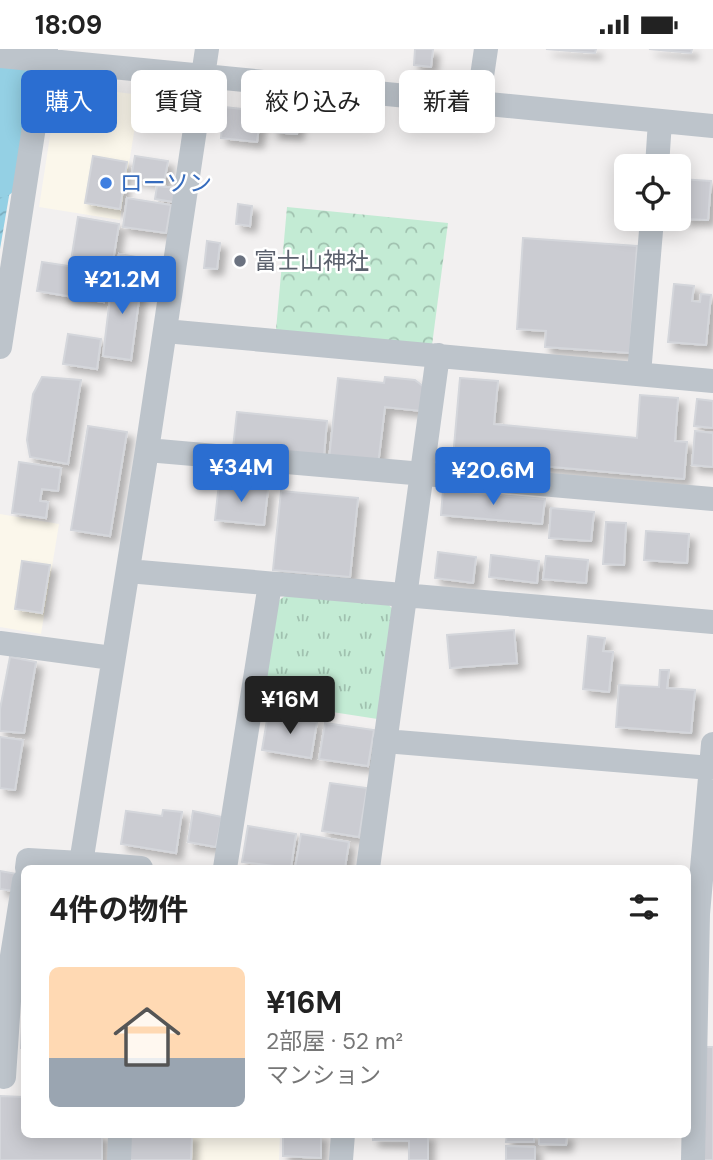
<!DOCTYPE html>
<html lang="ja">
<head>
<meta charset="utf-8">
<style>
  body { margin:0; font-family:"DM Sans","Noto Sans JP",sans-serif; background:#f2f2f2; color:#222; height:100vh; display:flex; flex-direction:column; font-size:26px; white-space:nowrap }
  * { box-sizing:border-box; margin:0 }
  p { font-size:23px; color:#767676 }
  .icon { flex:none; width:38px; height:38px; fill:none; stroke:currentColor; stroke-width:2; stroke-linecap:round; stroke-linejoin:round }
  .map { position:relative; flex:1; overflow:hidden }
  .panel { position:absolute; left:21px; top:816px; width:670px; height:273px; display:flex; flex-direction:column; background:#fff; border-radius:10px; box-shadow:0 4px 18px #0003 }
  .panel>* { flex:none }
  .top-card { position:absolute; left:21px; top:21px; width:672px; height:63px; display:flex; gap:14px }
  .controls { position:absolute; left:614px; top:105px; display:grid; gap:14px }
  .controls a { display:grid; place-items:center; width:77px; height:77px; border-radius:10px; background:#fff; box-shadow:0 4px 18px #0003; font-size:35px }
  .price { position:absolute; translate:-50% -60px; padding:0 16px; border-radius:7px; background:#2b6ed1; color:#fff; font-size:23px; line-height:46px; filter:drop-shadow(0 2px 4px #0008) }
  .price::after { content:''; position:absolute; left:50%; top:42px; width:21px; height:16px; margin-left:-10px; background:inherit; clip-path:polygon(0 0,100% 0,50% 100%) }
  .price.selected { background:#222; color:#fff }
  ul { padding:0; list-style:none }
  li { display:flex; align-items:center; gap:21px; height:175px; padding:0 28px }
  li span { display:grid; place-items:center; flex:none; width:196px; height:140px; border-radius:10px; color:#555 }
  li>.icon { margin-inline-start:auto }
  span .icon { width:84px; height:84px; fill:#fffc; stroke-width:1 }
  li b { font-size:30px }
  h2 { display:flex; justify-content:space-between; align-items:center; height:84px; padding:0 28px; font-size:30px }
  .chip { padding:0 24px; border-radius:10px; background:#fff; box-shadow:0 4px 18px #0003; font-size:24px; line-height:63px }
  .chip.selected { background:#2b6ed1; color:#fff }
  .status { display:flex; justify-content:space-between; align-items:center; height:49px; padding:0 35px; background:#fff; direction:ltr }
  .status svg { height:19px; fill:currentColor }
  .map>svg:first-child { display:block }
  .commercial { fill:#fbf7eb }
  .grass { fill:url(#grass-tufts) }
  .park { fill:url(#park-crowns) }
  .water { fill:url(#water-waves) }
  .lines { fill:none; stroke-linecap:round; stroke-linejoin:round }
  .river { stroke:#94d0e4; stroke-width:35 }
  .building { fill:#cbccd2; stroke:#d4d6db; stroke-width:2; filter:url(#shadow) }
  .minor { stroke:#bdc4cb; stroke-width:24 }
  .shop-dot { fill:#3f7fe0; stroke:#fff; stroke-width:2.5 }
  .worship-dot { fill:#6b7280; stroke:#fff; stroke-width:2.5 }
  .labels { text-anchor:middle; dominant-baseline:central; stroke-width:5; stroke-linejoin:round; paint-order:stroke }
  .shop-label { font-size:23px; fill:#366cbe; stroke:#fff; text-anchor:start }
  .worship-label { font-size:23px; fill:#5b616d; stroke:#fff; text-anchor:start }
</style>
</head>
<body>
<div class="status"><b>18:09</b><svg viewBox="0 0 49 12"><path d="M0 12V9h3v3zM5 12V6h3v6zM10 12V3h3v9zM15 12V0h3v12zM26 1h20v11H26zM47 4h2v5h-2z"/></svg></div>
<div class="map">
<svg width="713" height="1111" viewBox="0 0 713 1111">
  <defs>
    <pattern id="grass-tufts" width="24" height="20" patternUnits="userSpaceOnUse" patternTransform="scale(1.75)"><rect width="24" height="20" fill="#c3ebd4"/><path d="M3 7l-1-3M5 7V3M7 7l1-3M15 17l-1-3M17 17v-4M19 17l1-3" fill="none" stroke="#a0c1af"/></pattern>
    <pattern id="park-crowns" width="20" height="18" patternUnits="userSpaceOnUse" patternTransform="scale(1.75)"><rect width="20" height="18" fill="#c3ebd4"/><path d="M2 6a3 3 0 1 1 6 0M12 15a3 3 0 1 1 6 0" fill="none" stroke="#a0c1af"/></pattern>
    <pattern id="water-waves" width="16" height="10" patternUnits="userSpaceOnUse" patternTransform="scale(1.75)"><rect width="16" height="10" fill="#94d0e4"/><path d="M0 5q4-4 8 0t8 0" fill="none" stroke="#7babbc"/></pattern>
    <filter id="shadow"><feDropShadow dx="6" dy="6" stdDeviation="3.5" flood-color="#0004"/></filter>
  </defs>
  <rect width="100%" height="100%" fill="#f2f0f0"/>
  <path class="commercial" d="M 78,38 L 140,46 L 120,171 L 39,158 L 55,55 Z
    M 0,465 L 59,475 L 41,585 L 0,578 Z
    M 126,1085 L 280,1085 L 279,1111 L 125,1111 Z"/>
  <path class="grass" d="M 285,547 L 388,555 L 396,564 L 384,671 L 261,652 L 274,555 Z"/>
  <path class="park" d="M 287,158 L 448,174 L 432,296 L 276,281 Z"/>
  <path class="water" d="M 8,56 L 24,59 L 0,200 L 0,107 Z"/>
  <g class="lines">
    <path class="river" d="M 0,131 L 20,0"/>
  </g>
  <path class="building" d="M 415,0 L 433,0 L 431,18 L 414,16 Z
    M 546,0 L 596,0 L 595,4 Z
    M 649,0 L 692,0 L 691,4 Z
    M 224,58 L 261,62 L 257,93 L 221,89 Z
    M 275,62 L 299,63 L 297,85 L 273,83 Z
    M 93,107 L 127,113 L 120,160 L 85,154 Z
    M 135,107 L 168,112 L 164,134 L 131,129 Z
    M 679,130 L 711,132 L 708,171 L 683,170 L 684,161 L 679,161 Z
    M 157,137 L 176,139 L 173,153 L 155,150 Z
    M 127,149 L 171,156 L 166,184 L 123,178 Z
    M 238,155 L 252,157 L 250,177 L 236,175 Z
    M 78,168 L 119,175 L 112,218 L 71,212 Z
    M 523,189 L 637,197 L 630,304 L 545,298 L 546,282 L 517,280 Z
    M 207,192 L 220,194 L 217,220 L 204,219 Z
    M 119,205 L 137,208 L 135,224 L 117,221 Z
    M 42,213 L 109,223 L 104,253 L 37,242 Z
    M 113,224 L 142,228 L 131,311 L 103,307 Z
    M 674,235 L 694,237 L 692,252 L 700,253 L 701,245 L 711,246 L 706,296 L 668,293 Z
    M 68,285 L 101,290 L 97,320 L 63,315 Z
    M 42,328 L 81,331 L 68,415 L 30,408 L 27,391 L 33,345 Z
    M 385,328 L 415,331 L 424,338 L 421,362 L 385,358 L 378,416 L 329,410 L 338,329 L 384,334 Z
    M 460,329 L 498,332 L 494,375 L 637,389 L 640,346 L 678,349 L 675,392 L 687,393 L 684,430 L 453,409 Z
    M 697,350 L 713,352 L 713,379 L 694,377 Z
    M 237,363 L 327,372 L 324,407 L 233,399 Z
    M 88,377 L 127,383 L 110,487 L 71,481 Z
    M 695,382 L 713,384 L 713,418 L 692,416 Z
    M 19,413 L 61,419 L 58,442 L 42,440 L 40,452 L 48,453 L 46,469 L 12,464 Z
    M 219,434 L 268,440 L 264,476 L 215,471 Z
    M 443,441 L 545,450 L 542,475 L 441,466 Z
    M 281,442 L 358,449 L 350,528 L 273,521 Z
    M 551,459 L 594,463 L 591,492 L 549,489 Z
    M 606,473 L 626,474 L 624,516 L 603,515 Z
    M 646,482 L 689,485 L 687,514 L 644,511 Z
    M 438,503 L 476,508 L 473,534 L 435,529 Z
    M 491,506 L 539,512 L 537,534 L 489,528 Z
    M 546,507 L 588,511 L 586,534 L 543,530 Z
    M 22,512 L 50,516 L 42,564 L 15,560 Z
    M 514,581 L 517,614 L 450,619 L 447,586 Z
    M 588,587 L 605,589 L 603,602 L 613,603 L 609,643 L 583,640 Z
    M 10,608 L 36,613 L 24,684 L 0,682 L 0,660 Z
    M 660,621 L 669,621 L 667,639 L 695,641 L 691,684 L 616,678 L 619,636 L 659,638 Z
    M 268,665 L 317,673 L 311,709 L 262,701 Z
    M 325,674 L 374,681 L 368,717 L 319,710 Z
    M 0,688 L 23,691 L 15,741 L 0,739 Z
    M 330,734 L 367,739 L 359,788 L 322,782 Z
    M 163,761 L 182,763 L 176,804 L 121,795 L 126,762 L 162,767 Z
    M 193,762 L 222,768 L 216,798 L 188,793 Z
    M 248,777 L 296,785 L 291,819 L 242,813 Z
    M 301,785 L 349,793 L 345,819 L 295,819 Z
    M 0,822 L 17,825 L 14,842 L 0,840 Z
    M 24,930 L 24,999 L 21,999 Z
    M 706,998 L 713,998 L 713,1111 L 702,1111 Z
    M 0,1047 L 24,1048 L 24,1085 L 102,1085 L 102,1111 L 0,1111 Z
    M 129,1085 L 192,1085 L 191,1111 L 128,1111 Z
    M 283,1085 L 321,1085 L 321,1109 L 283,1107 Z
    M 373,1085 L 428,1085 L 428,1111 L 409,1111 L 409,1092 L 373,1091 Z
    M 507,1085 L 534,1085 L 534,1093 L 506,1093 Z
    M 539,1085 L 567,1085 L 566,1096 L 539,1095 Z
    M 506,1097 L 535,1098 L 535,1111 L 506,1111 Z"/>
  <g class="lines">
    <path class="minor" d="M 0,7 L 713,77
      M 478,54 L 486,0
      M 657,117 L 660,72
      M 165,282 L 713,332
      M 0,298 L 46,0
      M 639,325 L 652,170
      M 147,401 L 713,450
      M 128,522 L 713,573
      M 0,594 L 112,609
      M 385,692 L 711,719
      M 27,819 L 28,811 L 81,814
      M 141,819 L 81,814 L 147,401 L 207,0
      M 225,819 L 270,535
      M 368,819 L 438,306
      M 4,1028 L 12,907 L 24,832
      M 119,1111 L 120,1085
      M 341,1111 L 343,1085
      M 693,1111 L 698,865 L 713,695"/>
  </g>
  <circle class="shop-dot" cx="106" cy="134" r="7"/>
  <circle class="worship-dot" cx="240" cy="212" r="7"/>
  <g class="labels">
    <g class="shop-label">
      <text x="120" y="134">ローソン</text>
    </g>
    <g class="worship-label">
      <text x="254" y="212">富士山神社</text>
    </g>
  </g>
</svg>
<div class="controls">
<a><svg class="icon" aria-label="locate" viewBox="0 0 24 24"><circle cx="12" cy="12" r="6"/><path d="M12 2v4M12 18v4M2 12h4M18 12h4"/></svg></a>
</div>
<b class="price" style="left:122px;top:267px">¥21.2M</b>
<b class="price" style="left:241px;top:455px">¥34M</b>
<b class="price" style="left:493px;top:458px">¥20.6M</b>
<b class="price selected" style="left:290px;top:687px">¥16M</b>
<div class="top-card">
<a class="chip selected">購入</a>
<a class="chip">賃貸</a>
<a class="chip">絞り込み</a>
<a class="chip">新着</a>
</div>
<section class="panel">
<h2>4件の物件<svg class="icon" aria-label="filters" viewBox="0 0 24 24"><path d="M4 7h16M4 17h16"/><circle cx="9" cy="7" r="2"/><circle cx="15" cy="17" r="2"/></svg></h2>
<ul>
<li><span style="background:linear-gradient(#ffd9b3 65%,#9aa5b1 0)"><svg class="icon" aria-label="home" viewBox="0 0 24 24"><path d="M3 11l9-7 9 7M6 9v11h12V9"/></svg></span><div><b>¥16M</b><p>2部屋 · 52 m²</p><p>マンション</p></div></li>
</ul>
</section>
</div>
</body>
</html>
